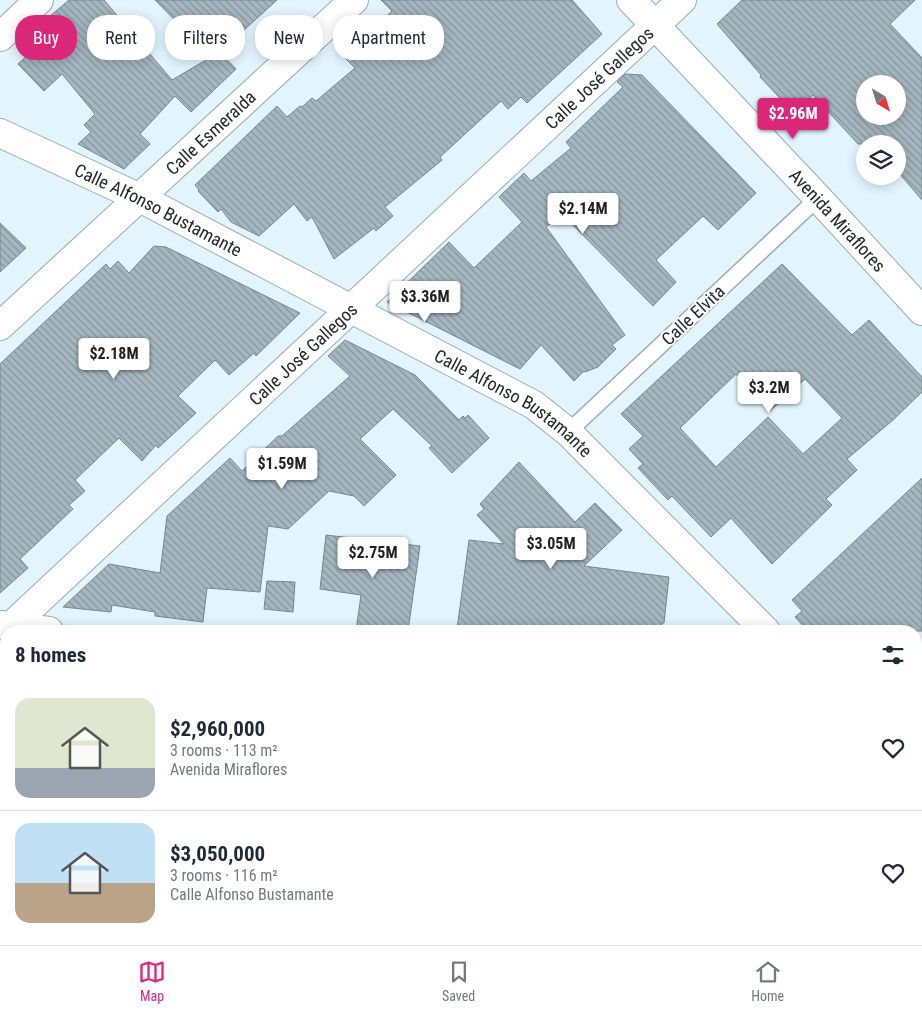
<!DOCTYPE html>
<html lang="en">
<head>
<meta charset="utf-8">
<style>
  body { margin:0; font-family:"Roboto Condensed",sans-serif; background:#f6f6f7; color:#1f2937; height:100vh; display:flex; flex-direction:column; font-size:19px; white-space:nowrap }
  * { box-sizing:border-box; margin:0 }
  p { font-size:16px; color:#747a83 }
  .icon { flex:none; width:28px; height:28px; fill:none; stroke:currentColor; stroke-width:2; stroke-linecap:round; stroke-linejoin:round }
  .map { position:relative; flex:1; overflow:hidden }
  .drawer { position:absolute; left:0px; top:625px; width:922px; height:320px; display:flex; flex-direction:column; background:#fff; border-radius:20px 20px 0 0; box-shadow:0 2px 12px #0003 }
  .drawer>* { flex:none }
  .top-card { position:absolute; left:15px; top:15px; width:500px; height:45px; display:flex; gap:10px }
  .needle { width:32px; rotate:142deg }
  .fabs { position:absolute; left:856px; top:75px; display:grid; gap:10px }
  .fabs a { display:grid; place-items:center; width:50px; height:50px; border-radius:50%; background:#fff; box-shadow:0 2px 12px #0003; font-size:25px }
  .price { position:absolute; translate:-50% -42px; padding:0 11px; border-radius:5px; background:#fff; color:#222; font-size:16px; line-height:32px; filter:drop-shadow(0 1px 2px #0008) }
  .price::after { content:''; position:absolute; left:50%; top:30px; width:15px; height:11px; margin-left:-8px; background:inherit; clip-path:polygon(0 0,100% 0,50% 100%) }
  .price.on { background:#db2777; color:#fff }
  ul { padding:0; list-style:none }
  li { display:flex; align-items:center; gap:15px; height:125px; padding:0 15px }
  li+li { border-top:1px solid #e0e1e3 }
  li span { display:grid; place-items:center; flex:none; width:140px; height:100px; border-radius:15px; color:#555 }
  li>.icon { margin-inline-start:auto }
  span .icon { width:60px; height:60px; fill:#fffc; stroke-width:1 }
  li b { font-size:21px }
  h2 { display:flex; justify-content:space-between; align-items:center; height:60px; padding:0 15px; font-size:21px }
  .chip { padding:0 18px; border-radius:20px; background:#fff; box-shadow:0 2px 12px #0003; font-size:18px; line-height:45px }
  .chip.on { background:#db2777; color:#fff }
  .menu { display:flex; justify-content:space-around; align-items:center; height:70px; border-top:1px solid #e0e1e3; background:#fff; font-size:14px; color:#747a83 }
  .menu a { display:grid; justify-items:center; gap:2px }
  .menu .on { color:#db2777 }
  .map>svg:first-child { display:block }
  .building { fill:url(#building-back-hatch); stroke:#75868e; fill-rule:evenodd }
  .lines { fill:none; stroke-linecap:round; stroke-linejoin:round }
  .service-casing { stroke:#99abb4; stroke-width:18 }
  .minor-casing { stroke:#99abb4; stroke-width:30 }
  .tertiary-casing { stroke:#99abb4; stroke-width:30 }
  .secondary-casing { stroke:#99abb4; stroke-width:30 }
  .service { stroke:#fff; stroke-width:15 }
  .minor { stroke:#fff; stroke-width:28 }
  .tertiary { stroke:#fff; stroke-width:28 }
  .secondary { stroke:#fff; stroke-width:28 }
  .labels { text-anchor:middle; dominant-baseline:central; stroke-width:4; stroke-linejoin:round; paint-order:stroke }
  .street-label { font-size:18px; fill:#22292d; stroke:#fff }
</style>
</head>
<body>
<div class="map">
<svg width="922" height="945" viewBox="0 0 922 945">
  <defs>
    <pattern id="building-back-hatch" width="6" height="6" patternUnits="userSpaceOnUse" patternTransform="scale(1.25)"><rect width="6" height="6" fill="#a5b7c0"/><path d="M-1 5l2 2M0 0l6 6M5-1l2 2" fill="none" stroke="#86959c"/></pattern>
  </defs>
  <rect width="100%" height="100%" fill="#e2f5fe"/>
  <path class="building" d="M 69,0 L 104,0 L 172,80 L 211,57 L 155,0 L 277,0 L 220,52 L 236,69 L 191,112 L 175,96 L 140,134 L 150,144 L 124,169 L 78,144 L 91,132 L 84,125 L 95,114 L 62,74 L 44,91 L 18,64 L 58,27 L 49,17 Z
    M 381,0 L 572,0 L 602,34 L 527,103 L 521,97 L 508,109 L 501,101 L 440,157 L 442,160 L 385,207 L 393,216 L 376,231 L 374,228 L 334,259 L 312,217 L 307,221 L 294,204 L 259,236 L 231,222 L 221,209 L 218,212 L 198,191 L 199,190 L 195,185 L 277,106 L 287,117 L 300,106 L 302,107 L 312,98 L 316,101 L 355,68 L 344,57 L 392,11 Z
    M 742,0 L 915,0 L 890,24 L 922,58 L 922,200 L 898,172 L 898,144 L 858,144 L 813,95 L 794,113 L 760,77 L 761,75 L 717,24 ZM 865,84 L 898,84 L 898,116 L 865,116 Z
    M 625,74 L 642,75 L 756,193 L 718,230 L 703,216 L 656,260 L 676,282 L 653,306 L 562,214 L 546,227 L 625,335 L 612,345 L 616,349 L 598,367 L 585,372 L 584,371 L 574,381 L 541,345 L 520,369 L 387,302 L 449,242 L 474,268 L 522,222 L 499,197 L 524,173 L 531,181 L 571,148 L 566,142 L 623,87 L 617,82 Z
    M 0,223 L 26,248 L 0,272 Z
    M 154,246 L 166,247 L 300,313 L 256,356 L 254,353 L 229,375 L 215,360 L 178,396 L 196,413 L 158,448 L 156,445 L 142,461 L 119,438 L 75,480 L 85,491 L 69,505 L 73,509 L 20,559 L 28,568 L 0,593 L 0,364 L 106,264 L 110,269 L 118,261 L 129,273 Z
    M 782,264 L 852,335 L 869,320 L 922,377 L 922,392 L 893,420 L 847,459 L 857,470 L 826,499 L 832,505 L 772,564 L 731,518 L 711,537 L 672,496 L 668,500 L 638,468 L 643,464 L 629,449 L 643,436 L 621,414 ZM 736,374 L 770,411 L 805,379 L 842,418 L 803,454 L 768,417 L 716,467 L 680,428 Z
    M 345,340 L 415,375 L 459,420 L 463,416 L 465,418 L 468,415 L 489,438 L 452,473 L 429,448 L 432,446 L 393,409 L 360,439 L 396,475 L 364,506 L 354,496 L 329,491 L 288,529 L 268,526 L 260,592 L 207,588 L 203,622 L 155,616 L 155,612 L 112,605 L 111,612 L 63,607 L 109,564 L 160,573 L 167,516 L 230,458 L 242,471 L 278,436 L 282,436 L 350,376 L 328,356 Z
    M 519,462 L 575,522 L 595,503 L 622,530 L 584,566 L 669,577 L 664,623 L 662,623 L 661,631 L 478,631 L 457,629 L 469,540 L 504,544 L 477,515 L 484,509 L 480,504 Z
    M 922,478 L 922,631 L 808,631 L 795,617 L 802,611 L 792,600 Z
    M 326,535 L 420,546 L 408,631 L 356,631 L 361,595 L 320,589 Z
    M 267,581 L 295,582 L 293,612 L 264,609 Z"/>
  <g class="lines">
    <defs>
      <path id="service" d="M 568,432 L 818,198"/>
      <g id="minor">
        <path d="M 0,37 L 39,0"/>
        <path id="s1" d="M 0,133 L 140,198 L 534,405 L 568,432 L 766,631"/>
        <path id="s2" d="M 0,326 L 354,0"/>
        <path id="s3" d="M 11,626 L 682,0"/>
        <path d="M 0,786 L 6,792"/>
        <path d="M 916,786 L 922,793"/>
        <path d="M 114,939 L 114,945"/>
        <path d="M 155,939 L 161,945"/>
        <path d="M 456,939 L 462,945"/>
        <path d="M 751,939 L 757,945"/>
      </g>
      <g id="tertiary">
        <path id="s4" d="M 631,0 L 818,198 L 922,311"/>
      </g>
      <path id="secondary" d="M 0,625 L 49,631
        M 916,742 L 922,743"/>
    </defs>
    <use href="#service" class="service-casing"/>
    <use href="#minor" class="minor-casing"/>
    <use href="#tertiary" class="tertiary-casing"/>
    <use href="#secondary" class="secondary-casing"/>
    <use href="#service" class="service"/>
    <use href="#minor" class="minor"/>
    <use href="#tertiary" class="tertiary"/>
    <use href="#secondary" class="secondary"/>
  </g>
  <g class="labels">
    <g class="street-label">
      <text stroke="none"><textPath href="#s3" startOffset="804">Calle José Gallegos</textPath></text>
      <text stroke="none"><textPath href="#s2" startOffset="286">Calle Esmeralda</textPath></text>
      <text stroke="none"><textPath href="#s1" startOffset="176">Calle Alfonso Bustamante</textPath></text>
      <text stroke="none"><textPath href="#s4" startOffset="302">Avenida Miraflores</textPath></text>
      <text transform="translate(693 315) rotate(-43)">Calle Elvita</text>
      <text stroke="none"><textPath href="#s3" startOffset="399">Calle José Gallegos</textPath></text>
      <text stroke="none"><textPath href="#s1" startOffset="581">Calle Alfonso Bustamante</textPath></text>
    </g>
  </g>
</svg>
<div class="fabs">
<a><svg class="needle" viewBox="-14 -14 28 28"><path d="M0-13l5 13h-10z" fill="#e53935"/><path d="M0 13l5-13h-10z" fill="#747a83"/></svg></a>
<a><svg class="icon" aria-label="layers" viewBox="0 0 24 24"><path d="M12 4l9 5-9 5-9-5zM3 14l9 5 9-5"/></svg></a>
</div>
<b class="price on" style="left:793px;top:140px">$2.96M</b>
<b class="price" style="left:583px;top:235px">$2.14M</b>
<b class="price" style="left:425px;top:323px">$3.36M</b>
<b class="price" style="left:114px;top:380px">$2.18M</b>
<b class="price" style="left:769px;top:414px">$3.2M</b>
<b class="price" style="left:282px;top:490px">$1.59M</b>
<b class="price" style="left:551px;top:570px">$3.05M</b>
<b class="price" style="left:373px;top:579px">$2.75M</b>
<div class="top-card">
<a class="chip on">Buy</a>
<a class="chip">Rent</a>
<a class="chip">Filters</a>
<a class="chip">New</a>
<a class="chip">Apartment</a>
</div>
<section class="drawer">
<h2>8 homes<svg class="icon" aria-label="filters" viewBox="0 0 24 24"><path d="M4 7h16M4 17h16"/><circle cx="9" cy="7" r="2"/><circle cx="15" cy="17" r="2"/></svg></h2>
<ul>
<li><span style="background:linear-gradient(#dfe7d0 70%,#9aa5b1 0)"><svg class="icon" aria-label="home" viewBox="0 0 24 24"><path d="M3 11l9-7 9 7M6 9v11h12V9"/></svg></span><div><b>$2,960,000</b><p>3 rooms · 113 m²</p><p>Avenida Miraflores</p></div><svg class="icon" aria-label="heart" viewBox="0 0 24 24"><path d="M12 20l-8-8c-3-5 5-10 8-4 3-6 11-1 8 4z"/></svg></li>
<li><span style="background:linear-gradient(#bfe0f5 60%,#b9a48a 0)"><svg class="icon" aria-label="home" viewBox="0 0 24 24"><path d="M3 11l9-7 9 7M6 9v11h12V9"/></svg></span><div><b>$3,050,000</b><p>3 rooms · 116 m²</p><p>Calle Alfonso Bustamante</p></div><svg class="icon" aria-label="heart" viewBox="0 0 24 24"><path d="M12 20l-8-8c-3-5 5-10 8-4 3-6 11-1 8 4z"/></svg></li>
</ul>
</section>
</div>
<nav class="menu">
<a class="on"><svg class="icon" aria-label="map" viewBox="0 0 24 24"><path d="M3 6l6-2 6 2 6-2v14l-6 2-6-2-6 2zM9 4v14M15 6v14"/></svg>Map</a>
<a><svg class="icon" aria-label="saved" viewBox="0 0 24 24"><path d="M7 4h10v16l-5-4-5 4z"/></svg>Saved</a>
<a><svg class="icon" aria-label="home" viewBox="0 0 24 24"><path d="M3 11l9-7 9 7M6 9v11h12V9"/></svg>Home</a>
</nav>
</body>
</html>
